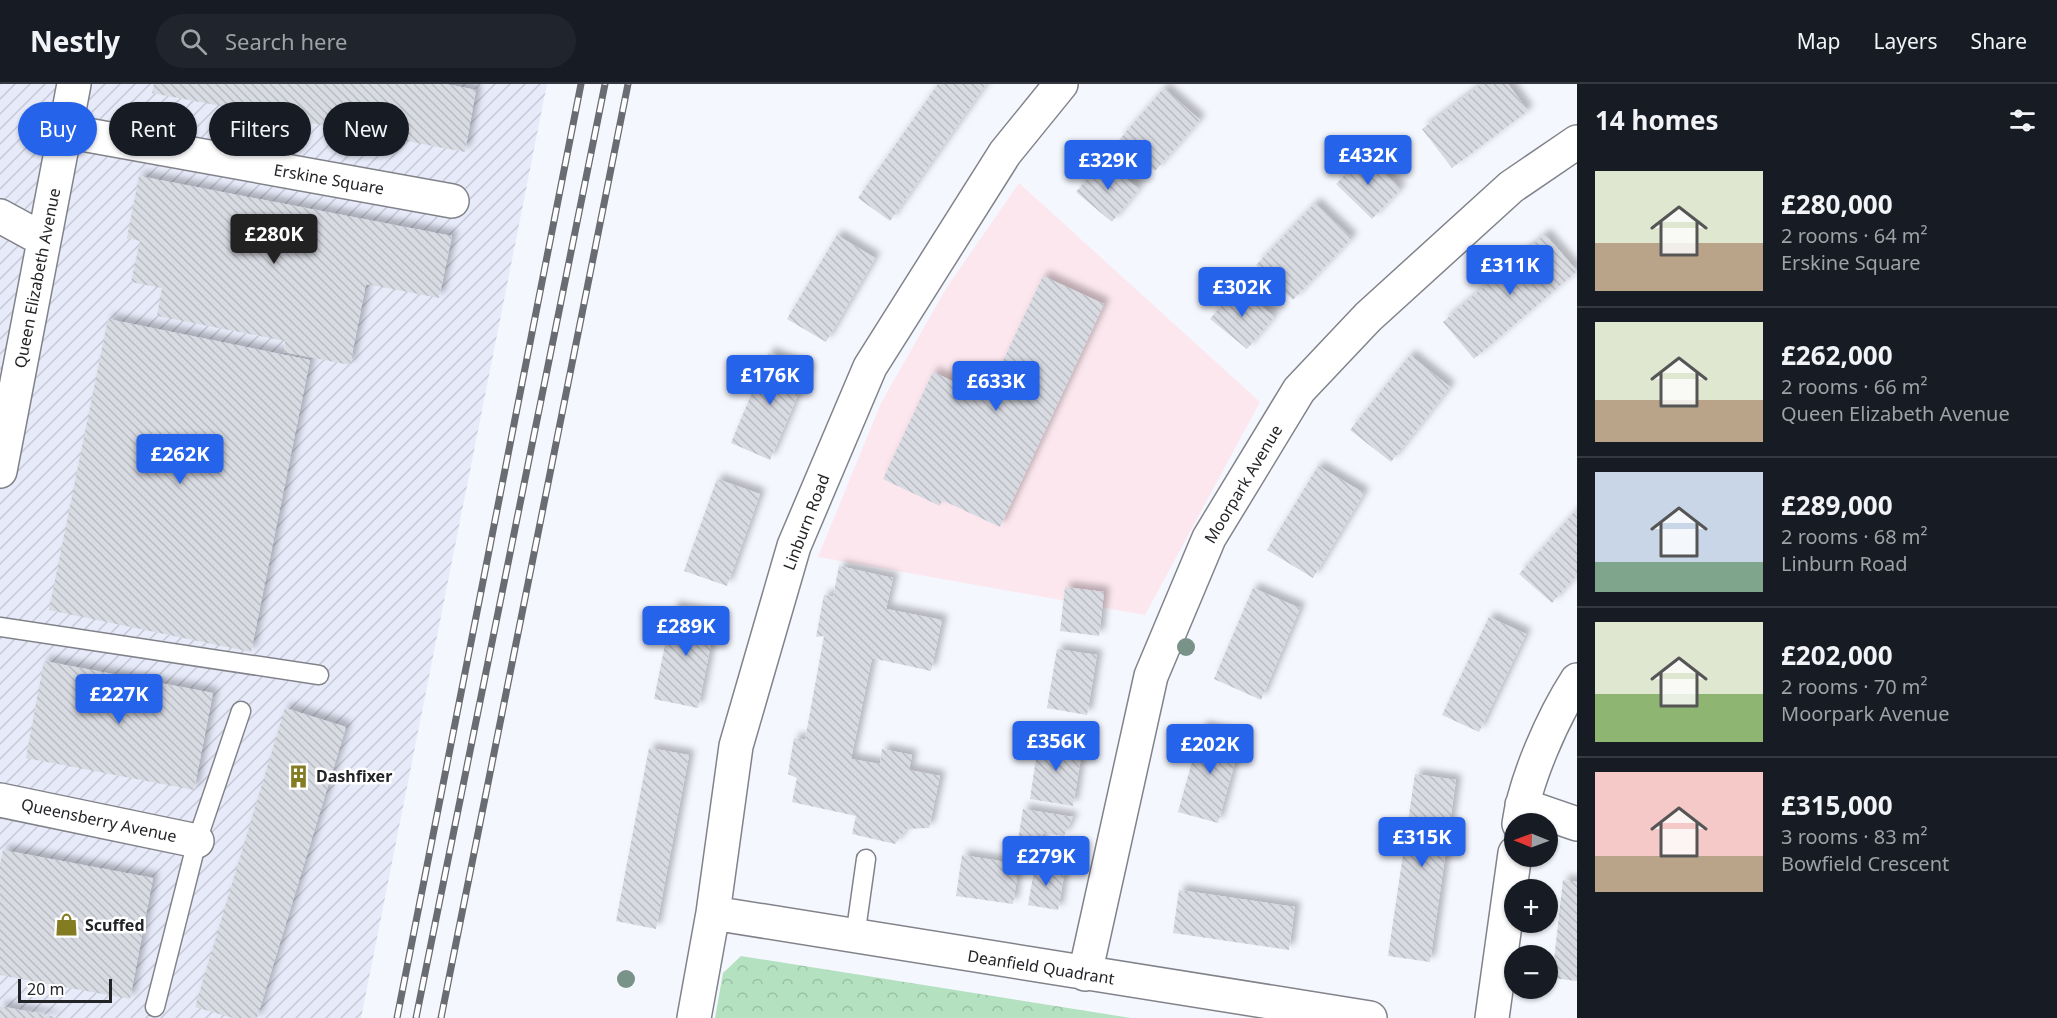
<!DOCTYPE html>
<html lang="en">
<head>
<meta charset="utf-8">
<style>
  body { margin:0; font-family:"Noto Sans",sans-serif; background:#20242c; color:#f1f3f6; height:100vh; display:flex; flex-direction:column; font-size:22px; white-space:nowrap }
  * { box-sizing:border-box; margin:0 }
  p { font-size:20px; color:#9ea1a6 }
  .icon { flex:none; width:33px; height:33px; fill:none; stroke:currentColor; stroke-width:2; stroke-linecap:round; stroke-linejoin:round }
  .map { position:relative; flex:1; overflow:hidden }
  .panel { display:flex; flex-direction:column; background:#171b24; width:480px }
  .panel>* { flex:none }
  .hud { position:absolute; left:18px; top:18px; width:570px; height:54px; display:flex; gap:12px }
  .needle { width:39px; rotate:271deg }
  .tools { position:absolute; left:1504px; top:729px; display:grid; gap:12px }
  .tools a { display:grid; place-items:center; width:54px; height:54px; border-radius:50%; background:#171b24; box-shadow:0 2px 4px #0004; font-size:30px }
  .scale { position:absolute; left:18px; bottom:15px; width:94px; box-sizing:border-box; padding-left:6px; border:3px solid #232427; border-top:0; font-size:16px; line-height:21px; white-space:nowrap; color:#232427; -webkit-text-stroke:4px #fff; paint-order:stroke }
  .price { position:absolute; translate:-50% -51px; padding:0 14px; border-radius:6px; background:#2563eb; color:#fff; font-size:20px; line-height:39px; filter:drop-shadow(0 2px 3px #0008) }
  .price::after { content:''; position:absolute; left:50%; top:36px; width:18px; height:14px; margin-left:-9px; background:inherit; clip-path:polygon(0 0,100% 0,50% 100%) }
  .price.selected { background:#222; color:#fff }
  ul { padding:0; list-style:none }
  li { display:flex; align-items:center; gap:18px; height:150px; padding:0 18px }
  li+li { border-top:2px solid #363941 }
  li span { display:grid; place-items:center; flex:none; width:168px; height:120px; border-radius:0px; color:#555 }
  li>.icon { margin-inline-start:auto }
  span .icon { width:72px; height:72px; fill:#fffc; stroke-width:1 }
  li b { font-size:26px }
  h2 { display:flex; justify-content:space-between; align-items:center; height:72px; padding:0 18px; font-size:26px }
  .chip { padding:0 21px; border-radius:27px; background:#171b24; box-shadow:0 2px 4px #0004; font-size:21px; line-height:54px }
  .chip.selected { background:#2563eb; color:#fff }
  header { display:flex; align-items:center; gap:36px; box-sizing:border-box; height:84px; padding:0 30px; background:#171b24; border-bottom:2px solid #363941 }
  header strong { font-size:28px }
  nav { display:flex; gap:33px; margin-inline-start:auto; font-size:21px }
  .search { width:420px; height:54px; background:#20242c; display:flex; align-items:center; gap:15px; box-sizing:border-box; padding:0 21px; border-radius:33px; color:#9ea1a6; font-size:22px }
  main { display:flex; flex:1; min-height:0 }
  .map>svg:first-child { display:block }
  .industrial { fill:url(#industrial-furrows) }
  .education { fill:#fce7ee }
  .park { fill:url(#park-crowns) }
  .building { fill:url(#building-back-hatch); filter:url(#shadow) }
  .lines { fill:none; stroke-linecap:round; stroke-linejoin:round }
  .lane-casing { stroke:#82838a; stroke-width:21 }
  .street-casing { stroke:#82838a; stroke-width:36 }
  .lane { stroke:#fff; stroke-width:18 }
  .street { stroke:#fff; stroke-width:33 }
  .rail-casing { stroke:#6b6c71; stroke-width:7 }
  .rail { stroke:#fff; stroke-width:4.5; stroke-dasharray:14; stroke-linecap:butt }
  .tree { fill:#7a9388 }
  .labels { text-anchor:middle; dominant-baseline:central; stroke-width:5; stroke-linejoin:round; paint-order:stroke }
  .street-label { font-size:16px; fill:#232427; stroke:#fff }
  .poi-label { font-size:16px; font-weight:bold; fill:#232427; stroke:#fff; text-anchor:start }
</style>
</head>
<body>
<header>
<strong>Nestly</strong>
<div class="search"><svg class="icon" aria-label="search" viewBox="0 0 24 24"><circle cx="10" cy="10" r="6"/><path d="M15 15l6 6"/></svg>Search here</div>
<nav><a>Map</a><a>Layers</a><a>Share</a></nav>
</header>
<main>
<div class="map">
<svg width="1577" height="934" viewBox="0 0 1577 934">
  <defs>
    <pattern id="industrial-furrows" width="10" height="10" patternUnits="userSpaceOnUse" patternTransform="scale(1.5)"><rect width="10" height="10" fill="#e7eaf9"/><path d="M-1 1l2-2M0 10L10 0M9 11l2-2" fill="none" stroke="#c6c9d5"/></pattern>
    <pattern id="park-crowns" width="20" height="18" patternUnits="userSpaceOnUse" patternTransform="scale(1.5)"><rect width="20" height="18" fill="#b4e1bf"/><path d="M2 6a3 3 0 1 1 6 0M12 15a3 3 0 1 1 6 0" fill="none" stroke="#9ac1a4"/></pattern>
    <pattern id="building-back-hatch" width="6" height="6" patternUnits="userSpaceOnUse" patternTransform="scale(1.5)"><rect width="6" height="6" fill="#d9dbe3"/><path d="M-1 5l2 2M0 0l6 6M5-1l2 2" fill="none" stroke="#babcc3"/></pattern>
    <filter id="shadow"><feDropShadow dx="5.5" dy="-5.5" stdDeviation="3" flood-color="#0004"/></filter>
  </defs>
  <rect width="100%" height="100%" fill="#f5f7ff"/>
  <path class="industrial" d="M 0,0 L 547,0 L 361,934 L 0,934 Z"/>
  <path class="education" d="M 1019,99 L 1260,318 L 1145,531 L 818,473 L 881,319 L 947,203 Z"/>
  <path class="park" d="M 741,872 L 1131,934 L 715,934 L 723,889 Z"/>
  <path class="building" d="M 154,0 L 446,0 L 476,6 L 465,68 L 152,9 Z
    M 938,0 L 986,0 L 890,137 L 858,114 Z
    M 1482,0 L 1508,0 L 1528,27 L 1452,84 L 1422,45 Z
    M 1164,4 L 1200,36 L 1155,87 L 1119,56 Z
    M 1365,70 L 1401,105 L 1372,135 L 1336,100 Z
    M 1103,76 L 1139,105 L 1112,138 L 1076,108 Z
    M 139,92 L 452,152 L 439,214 L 366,200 L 350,281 L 284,268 L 285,257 L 157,232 L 162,204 L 131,198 L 140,157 L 127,154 Z
    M 1315,119 L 1352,154 L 1293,216 L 1256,181 Z
    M 1545,150 L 1577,187 L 1474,275 L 1443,238 Z
    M 837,151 L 875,174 L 826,258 L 787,235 Z
    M 1043,192 L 1104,220 L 1000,443 L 942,416 L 940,422 L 883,395 L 933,288 L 986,313 Z
    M 1238,202 L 1274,233 L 1247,265 L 1210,235 Z
    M 108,235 L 310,276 L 251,568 L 49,526 Z
    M 769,268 L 809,285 L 770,376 L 731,359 Z
    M 1410,271 L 1450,303 L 1391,378 L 1350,346 Z
    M 1318,382 L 1364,409 L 1313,494 L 1267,466 Z
    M 717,395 L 760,410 L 727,502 L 684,487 Z
    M 1577,425 L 1577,491 L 1552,519 L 1519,490 Z
    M 839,482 L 893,494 L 886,525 L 942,536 L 931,587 L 872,574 L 851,675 L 880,680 L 882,665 L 912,671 L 909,686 L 940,692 L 929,744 L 906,745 L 895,760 L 852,750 L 856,732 L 792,718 L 797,694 L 788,690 L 794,654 L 805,656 L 824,552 L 816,553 L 824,511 L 833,513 Z
    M 1065,503 L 1104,508 L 1099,552 L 1060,547 Z
    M 1253,504 L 1300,524 L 1261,616 L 1214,595 Z
    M 673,522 L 717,531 L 698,624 L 654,615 Z
    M 1489,533 L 1526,550 L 1479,648 L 1442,631 Z
    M 1057,565 L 1097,571 L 1087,631 L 1047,624 Z
    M 44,577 L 213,609 L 194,706 L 26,674 Z
    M 285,624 L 346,643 L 257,934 L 233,934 L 195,923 Z
    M 1202,642 L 1242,653 L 1218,739 L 1178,728 Z
    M 1039,655 L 1083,662 L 1073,722 L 1030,715 Z
    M 649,664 L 689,671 L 656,845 L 616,837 Z
    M 1415,690 L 1456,696 L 1430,878 L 1388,872 Z
    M 1023,725 L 1073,733 L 1064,752 L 1043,749 L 1039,772 L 1016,769 Z
    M 3,766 L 153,794 L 130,915 L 0,891 L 0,782 Z
    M 962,771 L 1019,780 L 1013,820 L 956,812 Z
    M 1035,781 L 1065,786 L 1058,826 L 1028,821 Z
    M 1563,796 L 1577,798 L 1577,897 L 1552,894 Z
    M 1179,806 L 1295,823 L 1289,866 L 1173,849 Z
    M 0,922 L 56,933 L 56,934 L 0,934 Z"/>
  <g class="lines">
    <defs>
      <path id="lane" d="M 0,543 L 319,591
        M 855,853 L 866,775
        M 155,923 L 197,757 L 241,627"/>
      <path id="street" d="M 65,47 L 452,117
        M 0,132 L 44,156
        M 0,387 L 74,0
        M 0,716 L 197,757
        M 1522,721 L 1577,740
        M 1519,740 C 1525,696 1553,633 1577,596
        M 713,829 L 1370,934
        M 1085,890 L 1151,592 L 1209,454 L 1299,306 L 1368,233 L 1511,103 L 1577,58
        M 694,934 L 713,829 L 736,662 L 794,462 L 870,283 L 1005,69 L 1061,0
        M 1492,934 L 1515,769"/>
    </defs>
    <use href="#lane" class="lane-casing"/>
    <use href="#street" class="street-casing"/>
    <use href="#lane" class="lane"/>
    <use href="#street" class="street"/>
    <defs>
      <path id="rail" d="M 397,934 L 581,0
        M 416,934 L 605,0
        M 441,934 L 628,0"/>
    </defs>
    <use href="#rail" class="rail-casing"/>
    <use href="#rail" class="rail"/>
  </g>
  <g class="tree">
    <circle cx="1186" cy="563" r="9"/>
    <circle cx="626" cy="895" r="9"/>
  </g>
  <defs>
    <symbol id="building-bare" viewBox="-9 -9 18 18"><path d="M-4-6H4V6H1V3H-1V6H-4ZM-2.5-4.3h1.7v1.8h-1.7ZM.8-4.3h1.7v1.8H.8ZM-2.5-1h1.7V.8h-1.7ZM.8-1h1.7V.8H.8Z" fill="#847c23" stroke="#fff" stroke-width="2.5" paint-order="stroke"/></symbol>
    <symbol id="shop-bare" viewBox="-9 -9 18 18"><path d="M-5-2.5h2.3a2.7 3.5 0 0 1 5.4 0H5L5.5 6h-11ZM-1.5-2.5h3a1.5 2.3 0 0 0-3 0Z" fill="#847c23" stroke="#fff" stroke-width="2.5" paint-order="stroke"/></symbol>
  </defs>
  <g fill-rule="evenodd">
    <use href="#building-bare" x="282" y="676" width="33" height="33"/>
    <use href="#shop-bare" x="50" y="824" width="33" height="33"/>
  </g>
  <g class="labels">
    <g class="street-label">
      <text transform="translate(329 95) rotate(10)">Erskine Square</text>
      <text transform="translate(37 194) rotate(-79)">Queen Elizabeth Avenue</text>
      <text transform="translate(1243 400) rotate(-59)">Moorpark Avenue</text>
      <text transform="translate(806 438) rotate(-69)">Linburn Road</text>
      <text transform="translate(99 736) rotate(12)">Queensberry Avenue</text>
      <text transform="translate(1041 883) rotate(9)">Deanfield Quadrant</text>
    </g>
    <g class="poi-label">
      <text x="316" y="692">Dashfixer</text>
      <text x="85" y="841">Scuffed</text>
    </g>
  </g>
</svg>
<div class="tools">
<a><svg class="needle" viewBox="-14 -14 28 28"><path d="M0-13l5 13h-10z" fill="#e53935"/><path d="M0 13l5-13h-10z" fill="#9ea1a6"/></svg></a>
<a>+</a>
<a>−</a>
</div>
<div class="scale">20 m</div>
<b class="price" style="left:1368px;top:102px">£432K</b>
<b class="price" style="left:1108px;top:107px">£329K</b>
<b class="price selected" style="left:274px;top:181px">£280K</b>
<b class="price" style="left:1510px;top:212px">£311K</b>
<b class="price" style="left:1242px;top:234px">£302K</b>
<b class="price" style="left:770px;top:322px">£176K</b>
<b class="price" style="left:996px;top:328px">£633K</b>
<b class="price" style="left:180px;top:401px">£262K</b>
<b class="price" style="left:686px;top:573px">£289K</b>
<b class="price" style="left:119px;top:641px">£227K</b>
<b class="price" style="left:1056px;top:688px">£356K</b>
<b class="price" style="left:1210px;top:691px">£202K</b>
<b class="price" style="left:1422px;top:784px">£315K</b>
<b class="price" style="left:1046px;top:803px">£279K</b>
<div class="hud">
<a class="chip selected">Buy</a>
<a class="chip">Rent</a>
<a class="chip">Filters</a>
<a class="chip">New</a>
</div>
</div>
<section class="panel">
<h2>14 homes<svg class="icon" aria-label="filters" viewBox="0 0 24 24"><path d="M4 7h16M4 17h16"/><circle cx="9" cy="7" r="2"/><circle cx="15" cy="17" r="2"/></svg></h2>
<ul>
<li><span style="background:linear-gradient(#dfe7d0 60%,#b9a48a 0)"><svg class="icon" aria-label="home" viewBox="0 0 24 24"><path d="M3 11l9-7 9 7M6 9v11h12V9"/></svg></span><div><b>£280,000</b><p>2 rooms · 64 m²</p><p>Erskine Square</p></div></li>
<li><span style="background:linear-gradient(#dfe7d0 65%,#b9a48a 0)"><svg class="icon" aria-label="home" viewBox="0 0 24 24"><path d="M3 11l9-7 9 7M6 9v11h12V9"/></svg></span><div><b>£262,000</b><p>2 rooms · 66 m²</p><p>Queen Elizabeth Avenue</p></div></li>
<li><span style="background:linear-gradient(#c9d6e8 75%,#7fa58c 0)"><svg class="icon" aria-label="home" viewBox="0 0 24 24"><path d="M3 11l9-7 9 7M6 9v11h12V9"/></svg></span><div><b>£289,000</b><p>2 rooms · 68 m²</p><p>Linburn Road</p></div></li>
<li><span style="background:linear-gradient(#dfe7d0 60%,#8fb573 0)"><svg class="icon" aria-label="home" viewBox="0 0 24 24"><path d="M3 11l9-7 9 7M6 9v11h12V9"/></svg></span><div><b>£202,000</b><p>2 rooms · 70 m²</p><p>Moorpark Avenue</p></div></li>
<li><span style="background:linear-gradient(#f6c9c9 70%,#b9a48a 0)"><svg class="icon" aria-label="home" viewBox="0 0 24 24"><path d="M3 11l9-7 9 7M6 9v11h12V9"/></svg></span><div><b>£315,000</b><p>3 rooms · 83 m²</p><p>Bowfield Crescent</p></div></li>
</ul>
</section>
</main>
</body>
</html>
